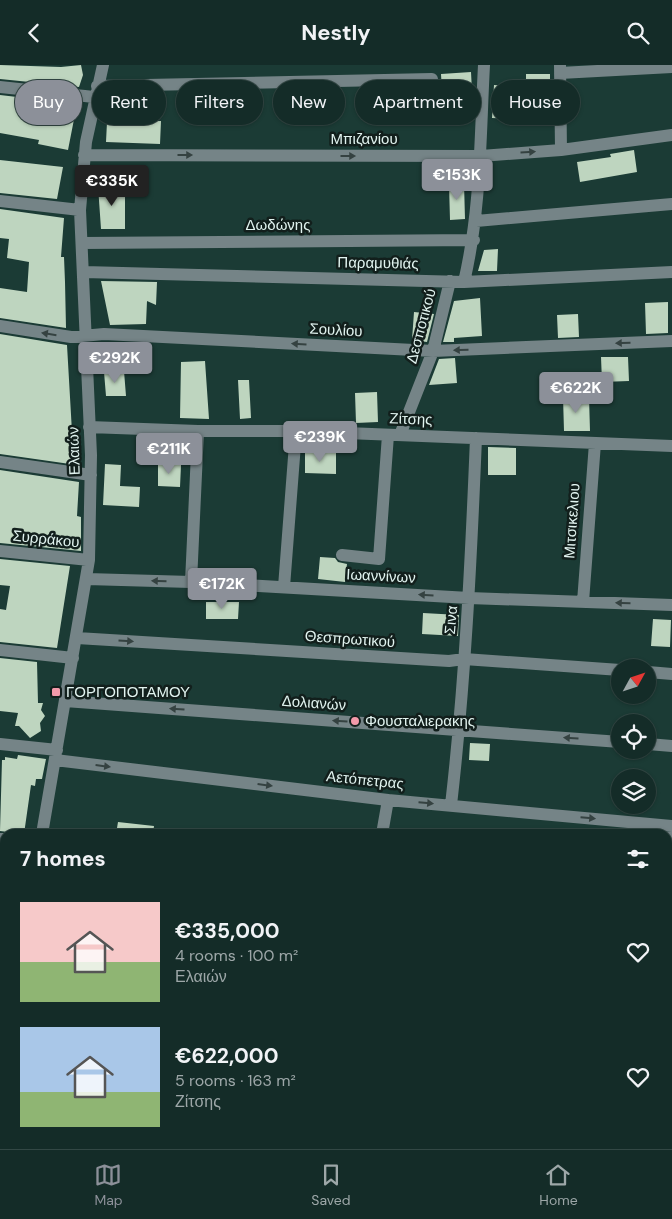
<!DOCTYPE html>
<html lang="en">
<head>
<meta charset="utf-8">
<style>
  body { margin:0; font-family:"DM Sans",sans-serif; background:#1d3430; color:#f1f3f6; height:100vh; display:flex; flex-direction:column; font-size:19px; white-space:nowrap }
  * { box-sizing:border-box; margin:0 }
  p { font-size:16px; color:#9da7a8 }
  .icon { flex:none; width:28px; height:28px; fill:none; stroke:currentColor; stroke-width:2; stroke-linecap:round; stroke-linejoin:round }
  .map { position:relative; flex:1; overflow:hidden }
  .side { position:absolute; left:0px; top:764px; width:672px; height:321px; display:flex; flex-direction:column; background:#142c28; border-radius:15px 15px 0 0; box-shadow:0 1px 4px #0004,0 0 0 1px #334845 }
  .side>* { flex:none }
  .banner { position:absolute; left:15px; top:15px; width:642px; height:45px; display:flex; gap:10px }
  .needle { width:32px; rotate:50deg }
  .controls { position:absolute; left:611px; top:594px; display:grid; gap:10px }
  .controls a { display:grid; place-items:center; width:45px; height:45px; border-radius:50%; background:#142c28; box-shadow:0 1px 4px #0004,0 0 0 1px #334845; font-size:25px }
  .price { position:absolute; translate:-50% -42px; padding:0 11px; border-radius:5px; background:#8c9099; color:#fff; font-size:16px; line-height:32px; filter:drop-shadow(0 1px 2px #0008) }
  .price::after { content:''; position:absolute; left:50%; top:30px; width:15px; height:11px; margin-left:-8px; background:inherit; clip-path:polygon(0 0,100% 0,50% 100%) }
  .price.selected { background:#222; color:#fff }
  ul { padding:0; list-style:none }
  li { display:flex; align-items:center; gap:15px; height:125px; padding:0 20px }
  li span { display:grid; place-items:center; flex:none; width:140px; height:100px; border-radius:0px; color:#555 }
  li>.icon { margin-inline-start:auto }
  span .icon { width:60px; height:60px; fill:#fffc; stroke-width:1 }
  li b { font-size:21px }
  h2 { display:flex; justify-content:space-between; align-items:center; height:60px; padding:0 20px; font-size:21px }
  .pill { padding:0 18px; border-radius:22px; background:#142c28; box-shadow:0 1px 4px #0004,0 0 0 1px #334845; font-size:18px; line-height:45px }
  .pill.selected { background:#8c9099; color:#fff }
  header { display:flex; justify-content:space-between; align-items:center; height:65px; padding:0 20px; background:#142c28; font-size:22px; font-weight:700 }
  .dock { display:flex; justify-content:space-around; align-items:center; height:70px; border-top:1px solid #334845; background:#142c28; font-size:14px; color:#9da7a8 }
  .dock a { display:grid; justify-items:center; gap:2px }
  .dock .selected { color:#8c9099 }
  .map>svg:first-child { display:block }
  .building { fill:#bed5bf }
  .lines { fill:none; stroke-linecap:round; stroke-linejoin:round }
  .minor { stroke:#758487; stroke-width:12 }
  .oneway { fill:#354241 }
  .poi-dot { fill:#f39aaa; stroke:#121f1c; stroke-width:2 }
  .labels { text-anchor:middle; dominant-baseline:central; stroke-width:5; stroke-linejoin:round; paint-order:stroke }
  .street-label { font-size:15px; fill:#e1f3ef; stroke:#121f1c }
  .poi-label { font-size:15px; fill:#e1f3ef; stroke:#121f1c; text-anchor:start }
</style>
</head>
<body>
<header><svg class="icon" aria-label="back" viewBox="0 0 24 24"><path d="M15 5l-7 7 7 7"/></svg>Nestly<svg class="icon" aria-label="search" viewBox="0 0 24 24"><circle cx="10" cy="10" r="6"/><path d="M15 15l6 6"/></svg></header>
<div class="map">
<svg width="672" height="1084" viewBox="0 0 672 1084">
  <rect width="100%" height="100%" fill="#1b3b35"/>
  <path class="building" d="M 0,0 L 61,2 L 81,0 L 83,10 L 79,22 L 0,14 Z
    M 471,7 L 472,26 L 442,27 L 441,9 Z
    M 526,9 L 550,9 L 550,33 L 519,33 L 517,54 L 492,53 L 494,20 L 526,22 Z
    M 0,30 L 77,39 L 68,85 L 38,79 L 39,75 L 0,68 Z
    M 161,56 L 160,79 L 106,77 L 107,57 Z
    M 634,85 L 637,107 L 580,117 L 577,97 L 611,92 L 610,89 Z
    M 0,95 L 63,102 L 57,134 L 0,128 Z
    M 464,118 L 465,154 L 450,155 L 449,119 Z
    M 98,121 L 125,121 L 125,164 L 101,164 Z
    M 0,144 L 64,153 L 61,192 L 64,192 L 65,217 L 66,263 L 0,253 L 0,223 L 27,227 L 29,197 L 7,193 L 9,174 L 0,173 Z
    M 498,184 L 497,206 L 478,206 L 484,185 Z
    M 101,216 L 157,217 L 156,240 L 147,236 L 146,259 L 110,260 Z
    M 480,233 L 482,271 L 454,273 L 454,277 L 443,277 L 454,236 Z
    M 668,237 L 668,268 L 646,269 L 645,238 Z
    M 414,247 L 434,249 L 427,277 L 412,275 Z
    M 578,249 L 579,272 L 558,273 L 557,250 Z
    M 0,269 L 67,280 L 72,367 L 80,370 L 77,383 L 74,383 L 70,399 L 0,389 Z
    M 601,292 L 628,292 L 629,316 L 602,317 Z
    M 455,293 L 457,318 L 429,320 L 439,294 Z
    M 205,296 L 209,354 L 180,353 L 181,297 Z
    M 124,306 L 126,331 L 106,331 L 104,307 Z
    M 238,315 L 249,315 L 251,353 L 240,354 Z
    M 377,327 L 378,357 L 356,358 L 355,328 Z
    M 563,332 L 589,332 L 590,366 L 564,366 Z
    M 488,382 L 516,383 L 516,410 L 488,410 Z
    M 305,387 L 336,388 L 336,409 L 305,408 Z
    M 105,399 L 121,400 L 120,421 L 140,422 L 139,442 L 103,440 Z
    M 158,399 L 181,400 L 180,422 L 158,421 Z
    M 0,405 L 79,417 L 77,451 L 81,452 L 81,486 L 0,478 Z
    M 320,492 L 335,493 L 338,497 L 347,499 L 345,517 L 318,514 Z
    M 0,494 L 70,501 L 57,583 L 0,577 L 0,544 L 6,545 L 10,521 L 0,520 Z
    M 206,537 L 239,537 L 238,554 L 206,554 Z
    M 423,548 L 459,550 L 458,571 L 422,569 Z
    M 653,554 L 671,555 L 670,582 L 651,581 Z
    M 0,593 L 37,597 L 38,638 L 43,638 L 41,645 L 45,651 L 40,658 L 41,666 L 30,673 L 19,661 L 15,661 L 18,648 L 0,646 Z
    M 470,678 L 490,679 L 489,696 L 469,695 Z
    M 18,690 L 46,694 L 42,714 L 36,714 L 35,721 L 31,720 L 24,769 L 0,766 L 2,695 L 5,695 L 5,692 L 17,694 Z
    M 118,757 L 154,761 L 153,769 L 116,769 Z"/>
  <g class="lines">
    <path class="minor" d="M 560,0 L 561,85
      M 560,8 L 672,2
      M 97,21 L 432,14
      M 0,22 L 94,32
      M 84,90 L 481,91 L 561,85 L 672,70
      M 0,136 L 80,145
      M 476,156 L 672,139
      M 82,178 L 474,175
      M 84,207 L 464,217 L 672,207
      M 464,217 C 481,144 480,75 484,0
      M 0,261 L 71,272 L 104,269 L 433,286 L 672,276
      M 89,362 L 198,366 L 296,366 L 672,381
      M 400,370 L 433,286 L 450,216
      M 0,397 L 91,410
      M 0,486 L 89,495
      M 342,490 L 379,494 L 388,370
      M 87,514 L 191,517 L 469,533 L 672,540
      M 191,517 L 198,366
      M 284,522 L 296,366
      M 583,537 L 595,378
      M 77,573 L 449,596 L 464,594 L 620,605
      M 0,585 L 73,593
      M 648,607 L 672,609
      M 65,636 L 620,677
      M 0,679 L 57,685
      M 648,679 L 672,681
      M 55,695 L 388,735 L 672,761
      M 451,740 C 465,618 471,496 476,373
      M 42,769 L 89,495 L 91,390 L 80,145 L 86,77 L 103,0
      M 382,769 L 388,735
      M 0,774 L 5,774
      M 668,785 L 672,763
      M 668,835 L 672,835
      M 0,864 L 5,865
      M 668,922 L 672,923
      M 668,980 L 672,981
      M 0,1038 L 5,1008
      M 668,1054 L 672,1055
      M 0,1058 L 5,1059
      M 0,1067 L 5,1068
      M 68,1080 L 89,1084
      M 134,1080 L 153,1084
      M 319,1080 L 340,1084
      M 599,1080 L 614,1083"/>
  </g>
  <defs><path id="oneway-solid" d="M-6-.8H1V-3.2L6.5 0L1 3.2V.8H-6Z" transform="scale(1.25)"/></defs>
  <g class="oneway">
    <use href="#oneway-solid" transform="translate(528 87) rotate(-4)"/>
    <use href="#oneway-solid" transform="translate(185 90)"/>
    <use href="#oneway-solid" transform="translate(348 91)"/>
    <use href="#oneway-solid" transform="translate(49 269) rotate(-171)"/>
    <use href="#oneway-solid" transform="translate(623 278) rotate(178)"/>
    <use href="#oneway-solid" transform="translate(299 279) rotate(-177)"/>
    <use href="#oneway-solid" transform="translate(461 285) rotate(178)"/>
    <use href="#oneway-solid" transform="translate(159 516) rotate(-178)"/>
    <use href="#oneway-solid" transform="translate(426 530) rotate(-177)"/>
    <use href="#oneway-solid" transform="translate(623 538) rotate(-178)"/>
    <use href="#oneway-solid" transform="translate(126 576) rotate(4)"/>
    <use href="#oneway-solid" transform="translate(177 644) rotate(-176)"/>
    <use href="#oneway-solid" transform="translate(340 656) rotate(-176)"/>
    <use href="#oneway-solid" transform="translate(571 673) rotate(-176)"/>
    <use href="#oneway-solid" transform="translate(103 701) rotate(7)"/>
    <use href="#oneway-solid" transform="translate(265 720) rotate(7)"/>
    <use href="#oneway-solid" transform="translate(426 738) rotate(5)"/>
    <use href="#oneway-solid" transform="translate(588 753) rotate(5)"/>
  </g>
  <g class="poi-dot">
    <rect x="51" y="622" width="10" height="10" rx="2.5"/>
    <circle cx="355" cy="656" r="5"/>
  </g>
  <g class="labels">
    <g class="street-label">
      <text x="364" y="74">Μπιζανίου</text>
      <text x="278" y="160">Δωδώνης</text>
      <text transform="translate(378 198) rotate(1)">Παραμυθιάς</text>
      <text transform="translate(421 261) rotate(-75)">Δεσποτικού</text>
      <text transform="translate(336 265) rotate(3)">Σουλίου</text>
      <text transform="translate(411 354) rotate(2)">Ζίτσης</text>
      <text transform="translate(74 386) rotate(-92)">Ελαιών</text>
      <text transform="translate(572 456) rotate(-86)">Μιτσικελιου</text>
      <text transform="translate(46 474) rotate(6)">Συρράκου</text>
      <text transform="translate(381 511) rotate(3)">Ιωαννίνων</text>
      <text transform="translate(451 555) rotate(-85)">Σινα</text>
      <text transform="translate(350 574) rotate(4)">Θεσπρωτικού</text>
      <text transform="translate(314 638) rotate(4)">Δολιανών</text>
      <text transform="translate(365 715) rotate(6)">Αετόπετρας</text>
    </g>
    <g class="poi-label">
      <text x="66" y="627">ΓΟΡΓΟΠΟΤΑΜΟΥ</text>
      <text x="365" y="656">Φουσταλιερακης</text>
    </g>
  </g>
</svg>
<div class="controls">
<a><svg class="needle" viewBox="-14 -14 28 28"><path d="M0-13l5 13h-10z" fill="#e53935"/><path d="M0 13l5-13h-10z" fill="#9da7a8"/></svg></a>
<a><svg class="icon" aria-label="locate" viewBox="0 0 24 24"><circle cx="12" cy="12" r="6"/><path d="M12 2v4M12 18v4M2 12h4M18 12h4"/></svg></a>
<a><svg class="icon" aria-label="layers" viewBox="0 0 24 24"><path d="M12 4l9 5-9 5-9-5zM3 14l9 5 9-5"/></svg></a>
</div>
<b class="price" style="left:457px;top:136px">€153K</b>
<b class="price selected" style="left:112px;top:142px">€335K</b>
<b class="price" style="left:115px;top:319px">€292K</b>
<b class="price" style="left:576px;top:349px">€622K</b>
<b class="price" style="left:320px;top:398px">€239K</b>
<b class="price" style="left:169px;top:410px">€211K</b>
<b class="price" style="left:222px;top:545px">€172K</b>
<div class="banner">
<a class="pill selected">Buy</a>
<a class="pill">Rent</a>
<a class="pill">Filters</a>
<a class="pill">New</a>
<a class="pill">Apartment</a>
<a class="pill">House</a>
</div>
<section class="side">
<h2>7 homes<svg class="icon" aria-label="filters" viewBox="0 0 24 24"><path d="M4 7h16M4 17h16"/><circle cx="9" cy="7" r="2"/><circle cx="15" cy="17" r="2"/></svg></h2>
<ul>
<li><span style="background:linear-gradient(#f6c9c9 60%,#8fb573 0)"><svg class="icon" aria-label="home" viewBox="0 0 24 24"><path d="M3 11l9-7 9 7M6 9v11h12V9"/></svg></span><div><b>€335,000</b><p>4 rooms · 100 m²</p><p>Ελαιών</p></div><svg class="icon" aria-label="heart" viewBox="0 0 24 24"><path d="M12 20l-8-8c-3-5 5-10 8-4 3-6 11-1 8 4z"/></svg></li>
<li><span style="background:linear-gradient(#a9c7e8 65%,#8fb573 0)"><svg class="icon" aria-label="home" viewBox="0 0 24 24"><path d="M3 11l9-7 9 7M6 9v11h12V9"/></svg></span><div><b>€622,000</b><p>5 rooms · 163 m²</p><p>Ζίτσης</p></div><svg class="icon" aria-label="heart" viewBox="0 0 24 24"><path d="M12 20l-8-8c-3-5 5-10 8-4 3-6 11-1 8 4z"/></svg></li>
</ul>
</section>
</div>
<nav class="dock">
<a class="selected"><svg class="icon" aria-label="map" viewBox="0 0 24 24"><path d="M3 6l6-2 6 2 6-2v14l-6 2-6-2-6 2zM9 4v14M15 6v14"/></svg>Map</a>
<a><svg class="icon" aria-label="saved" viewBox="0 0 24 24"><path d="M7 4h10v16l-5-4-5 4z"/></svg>Saved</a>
<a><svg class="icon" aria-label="home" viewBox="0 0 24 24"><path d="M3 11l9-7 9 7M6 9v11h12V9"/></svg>Home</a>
</nav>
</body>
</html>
